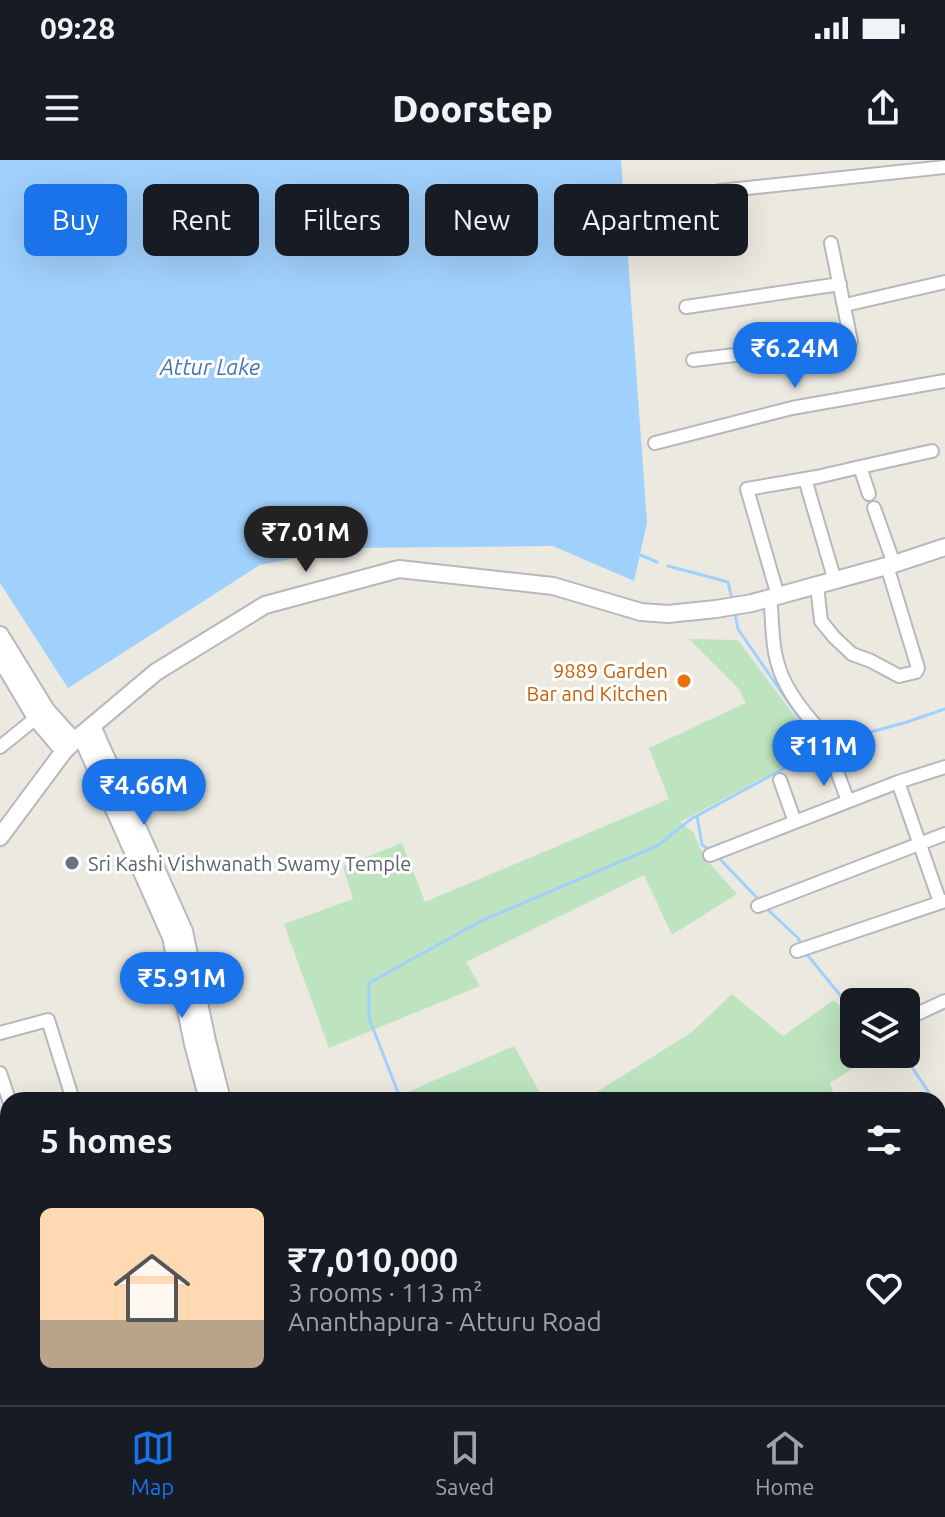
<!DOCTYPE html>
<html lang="en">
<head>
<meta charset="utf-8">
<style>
  body { margin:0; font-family:Ubuntu,sans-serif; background:#242831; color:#f1f3f6; height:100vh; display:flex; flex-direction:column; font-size:30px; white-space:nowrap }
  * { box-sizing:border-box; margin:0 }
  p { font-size:26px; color:#9ea1a6 }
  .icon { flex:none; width:44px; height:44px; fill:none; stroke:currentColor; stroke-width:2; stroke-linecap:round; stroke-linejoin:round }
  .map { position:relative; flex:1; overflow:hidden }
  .sheet { position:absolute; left:0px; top:932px; width:946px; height:314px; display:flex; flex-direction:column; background:#171b24; border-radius:24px 24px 0 0; box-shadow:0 8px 32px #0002 }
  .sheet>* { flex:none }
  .guide { position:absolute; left:24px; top:24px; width:898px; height:72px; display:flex; gap:16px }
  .tools { position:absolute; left:840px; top:828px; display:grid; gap:16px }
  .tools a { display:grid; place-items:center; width:80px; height:80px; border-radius:12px; background:#171b24; box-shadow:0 8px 32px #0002; font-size:40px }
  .price { position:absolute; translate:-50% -68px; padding:0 18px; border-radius:28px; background:#1a73e8; color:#fff; font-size:26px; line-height:52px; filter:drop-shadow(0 2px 4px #0008) }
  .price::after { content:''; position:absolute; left:50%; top:48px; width:24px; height:18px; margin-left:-12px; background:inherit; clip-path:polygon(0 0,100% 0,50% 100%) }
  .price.selected { background:#222; color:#fff }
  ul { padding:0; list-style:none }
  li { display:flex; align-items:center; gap:24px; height:200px; padding:0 40px }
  li span { display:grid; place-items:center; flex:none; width:224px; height:160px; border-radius:12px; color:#555 }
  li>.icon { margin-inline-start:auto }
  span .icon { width:96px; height:96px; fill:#fffc; stroke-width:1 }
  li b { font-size:34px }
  h2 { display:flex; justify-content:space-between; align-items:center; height:96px; padding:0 40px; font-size:34px }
  .chip { padding:0 28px; border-radius:12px; background:#171b24; box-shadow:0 8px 32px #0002; font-size:28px; line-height:72px }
  .chip.selected { background:#1a73e8; color:#fff }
  .status { display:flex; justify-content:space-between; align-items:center; height:56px; padding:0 40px; background:#171b24; direction:ltr }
  .status svg { height:22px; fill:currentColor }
  header { display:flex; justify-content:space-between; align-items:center; height:104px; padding:0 40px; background:#171b24; font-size:36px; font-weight:800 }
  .tab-bar { display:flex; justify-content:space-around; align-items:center; height:112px; border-top:2px solid #363941; background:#171b24; font-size:22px; color:#9ea1a6 }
  .tab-bar a { display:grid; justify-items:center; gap:4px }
  .tab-bar .selected { color:#1a73e8 }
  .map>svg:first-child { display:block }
  .green { fill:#bde3bf }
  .water { fill:#a0d0fc }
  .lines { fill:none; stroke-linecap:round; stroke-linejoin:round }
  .stream { stroke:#a0d0fc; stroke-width:3 }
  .minor-casing { stroke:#b6b8bd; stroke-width:16 }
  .tertiary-casing { stroke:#b6b8bd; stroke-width:20 }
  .minor { stroke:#fff; stroke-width:12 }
  .tertiary { stroke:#fff; stroke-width:16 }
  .food-dot { fill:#e8710a; stroke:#fff; stroke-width:3 }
  .worship-dot { fill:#6b7280; stroke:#fff; stroke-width:3 }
  .labels { text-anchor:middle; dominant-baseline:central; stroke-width:6; stroke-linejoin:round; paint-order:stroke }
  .food-label { font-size:20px; fill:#c56008; stroke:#fff; text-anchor:end }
  .worship-label { font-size:20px; fill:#5b616d; stroke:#fff; text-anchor:start }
  .water-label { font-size:22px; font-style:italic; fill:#4275b4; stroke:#fff }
</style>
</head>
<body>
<div class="status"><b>09:28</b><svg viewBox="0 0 49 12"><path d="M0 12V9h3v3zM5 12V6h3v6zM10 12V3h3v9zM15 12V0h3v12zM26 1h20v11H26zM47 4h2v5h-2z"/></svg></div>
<header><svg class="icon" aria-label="menu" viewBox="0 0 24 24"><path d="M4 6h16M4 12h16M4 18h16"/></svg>Doorstep<svg class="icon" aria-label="share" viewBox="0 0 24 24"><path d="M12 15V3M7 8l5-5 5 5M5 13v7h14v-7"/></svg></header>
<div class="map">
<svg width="945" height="1245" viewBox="0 0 945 1245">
  <rect width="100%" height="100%" fill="#eceae0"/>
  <path class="green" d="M 689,479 L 738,480 L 799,562 L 810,585 L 808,594 L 680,662 L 694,673 L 704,697 L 737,734 L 672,775 L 644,715 L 466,802 L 480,826 L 329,888 L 284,764 L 353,739 L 343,706 L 402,683 L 425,742 L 669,639 L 649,588 L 746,543 L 739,529 Z
    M 732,834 L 783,876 L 834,840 L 854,860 L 854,894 L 875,894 L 830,923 L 836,940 L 584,940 L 692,872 Z
    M 514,886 L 544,940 L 389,940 Z
    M 945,1145 L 945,1245 L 570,1245 L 565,1238 L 938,1238 L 938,1149 Z"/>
  <path class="water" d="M 0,0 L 621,0 L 647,363 L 634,421 L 553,386 L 345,388 L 260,405 L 68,528 L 0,423 Z"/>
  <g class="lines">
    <path class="stream" d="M 638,394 L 657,402
      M 668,406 L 728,422 L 732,439
      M 812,593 L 844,588 L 864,574 L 907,562 L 945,549
      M 697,656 L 702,685 L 711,691
      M 717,696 L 761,742
      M 766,748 L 798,778 L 802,786
      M 805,792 L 849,846 L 854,848
      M 903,894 L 934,940
      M 401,940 L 369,858 L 369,823 L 481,761 L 657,686 L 691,659 L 812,593 L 813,578 L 738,469 L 734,450
      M 938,947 L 945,959
      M 596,1238 L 601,1245
      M 636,1245 L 655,1238"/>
    <defs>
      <path id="minor" d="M 719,31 L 945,7
        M 845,145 L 945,122
        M 686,147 L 840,124
        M 693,200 L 851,181 L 831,83
        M 655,283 L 792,248 L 945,221
        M 860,307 L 932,291
        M 805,319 L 835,421
        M 874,348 L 894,404
        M 817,426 L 821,461 L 834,477 L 852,494 L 871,501 L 899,516 L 916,512 L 918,508 L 887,406
        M 778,436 L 747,329 L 817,317 L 860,307 L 869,334
        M 770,438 C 773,459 771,481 777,501 C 783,526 803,552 820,570
        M 0,587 L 36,558
        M 833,601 L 848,641
        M 780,620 L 795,662
        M 710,695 L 898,622
        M 940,742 L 898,622 L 945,607
        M 758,746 L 945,674
        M 797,791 L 945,741
        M 906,859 L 945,841
        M 0,873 L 48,860 L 73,940
        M 0,913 L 9,940
        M 0,1054 L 8,1051
        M 0,1160 L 8,1187
        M 99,1238 L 101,1245
        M 25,1244 L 43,1238"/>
      <path id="tertiary" d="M 0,475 L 46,550 L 74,581
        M 0,497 L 36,558 L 64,591
        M 92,566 L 184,771 L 207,881 L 222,940
        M 81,575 L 171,777 L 193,884 L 208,940
        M 0,677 L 64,591 L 74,581 L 156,512 L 265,445 L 399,409 L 553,426 L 641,452 L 668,454 L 716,449 L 752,443 L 894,404 L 945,387
        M 286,1238 L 288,1245
        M 300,1238 L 302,1245"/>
    </defs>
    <use href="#minor" class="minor-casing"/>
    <use href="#tertiary" class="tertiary-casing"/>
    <use href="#minor" class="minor"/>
    <use href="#tertiary" class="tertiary"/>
  </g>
  <circle class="food-dot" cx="684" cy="521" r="8"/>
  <circle class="worship-dot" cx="72" cy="703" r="8"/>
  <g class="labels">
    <g class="food-label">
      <text x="668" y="510">9889 Garden<tspan x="668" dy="23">Bar and Kitchen</tspan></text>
    </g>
    <g class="worship-label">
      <text x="88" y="703">Sri Kashi Vishwanath Swamy Temple</text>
    </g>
    <g class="water-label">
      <text x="210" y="206">Attur Lake</text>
    </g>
  </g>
</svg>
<div class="tools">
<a><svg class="icon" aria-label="layers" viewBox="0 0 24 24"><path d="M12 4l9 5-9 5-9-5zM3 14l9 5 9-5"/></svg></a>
</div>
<b class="price" style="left:795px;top:230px">₹6.24M</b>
<b class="price selected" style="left:306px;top:414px">₹7.01M</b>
<b class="price" style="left:824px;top:628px">₹11M</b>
<b class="price" style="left:144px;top:667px">₹4.66M</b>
<b class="price" style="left:182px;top:860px">₹5.91M</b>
<div class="guide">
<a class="chip selected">Buy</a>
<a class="chip">Rent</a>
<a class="chip">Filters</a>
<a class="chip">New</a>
<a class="chip">Apartment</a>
</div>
<section class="sheet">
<h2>5 homes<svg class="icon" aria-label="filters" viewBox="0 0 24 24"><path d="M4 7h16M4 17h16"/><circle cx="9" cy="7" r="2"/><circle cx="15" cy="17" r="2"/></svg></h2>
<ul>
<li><span style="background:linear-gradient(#ffd9b3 70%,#b9a48a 0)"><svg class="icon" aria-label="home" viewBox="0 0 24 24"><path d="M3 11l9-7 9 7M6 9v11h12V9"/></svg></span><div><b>₹7,010,000</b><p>3 rooms · 113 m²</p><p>Ananthapura - Atturu Road</p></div><svg class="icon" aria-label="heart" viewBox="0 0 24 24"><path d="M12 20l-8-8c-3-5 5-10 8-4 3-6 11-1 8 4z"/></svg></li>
</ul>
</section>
</div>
<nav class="tab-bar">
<a class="selected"><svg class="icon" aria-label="map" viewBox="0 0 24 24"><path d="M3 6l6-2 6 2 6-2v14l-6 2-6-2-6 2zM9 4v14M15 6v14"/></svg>Map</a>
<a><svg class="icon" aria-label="saved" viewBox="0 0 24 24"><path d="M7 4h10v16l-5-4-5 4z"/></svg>Saved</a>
<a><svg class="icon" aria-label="home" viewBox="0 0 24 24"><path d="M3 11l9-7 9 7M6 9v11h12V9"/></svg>Home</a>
</nav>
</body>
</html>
